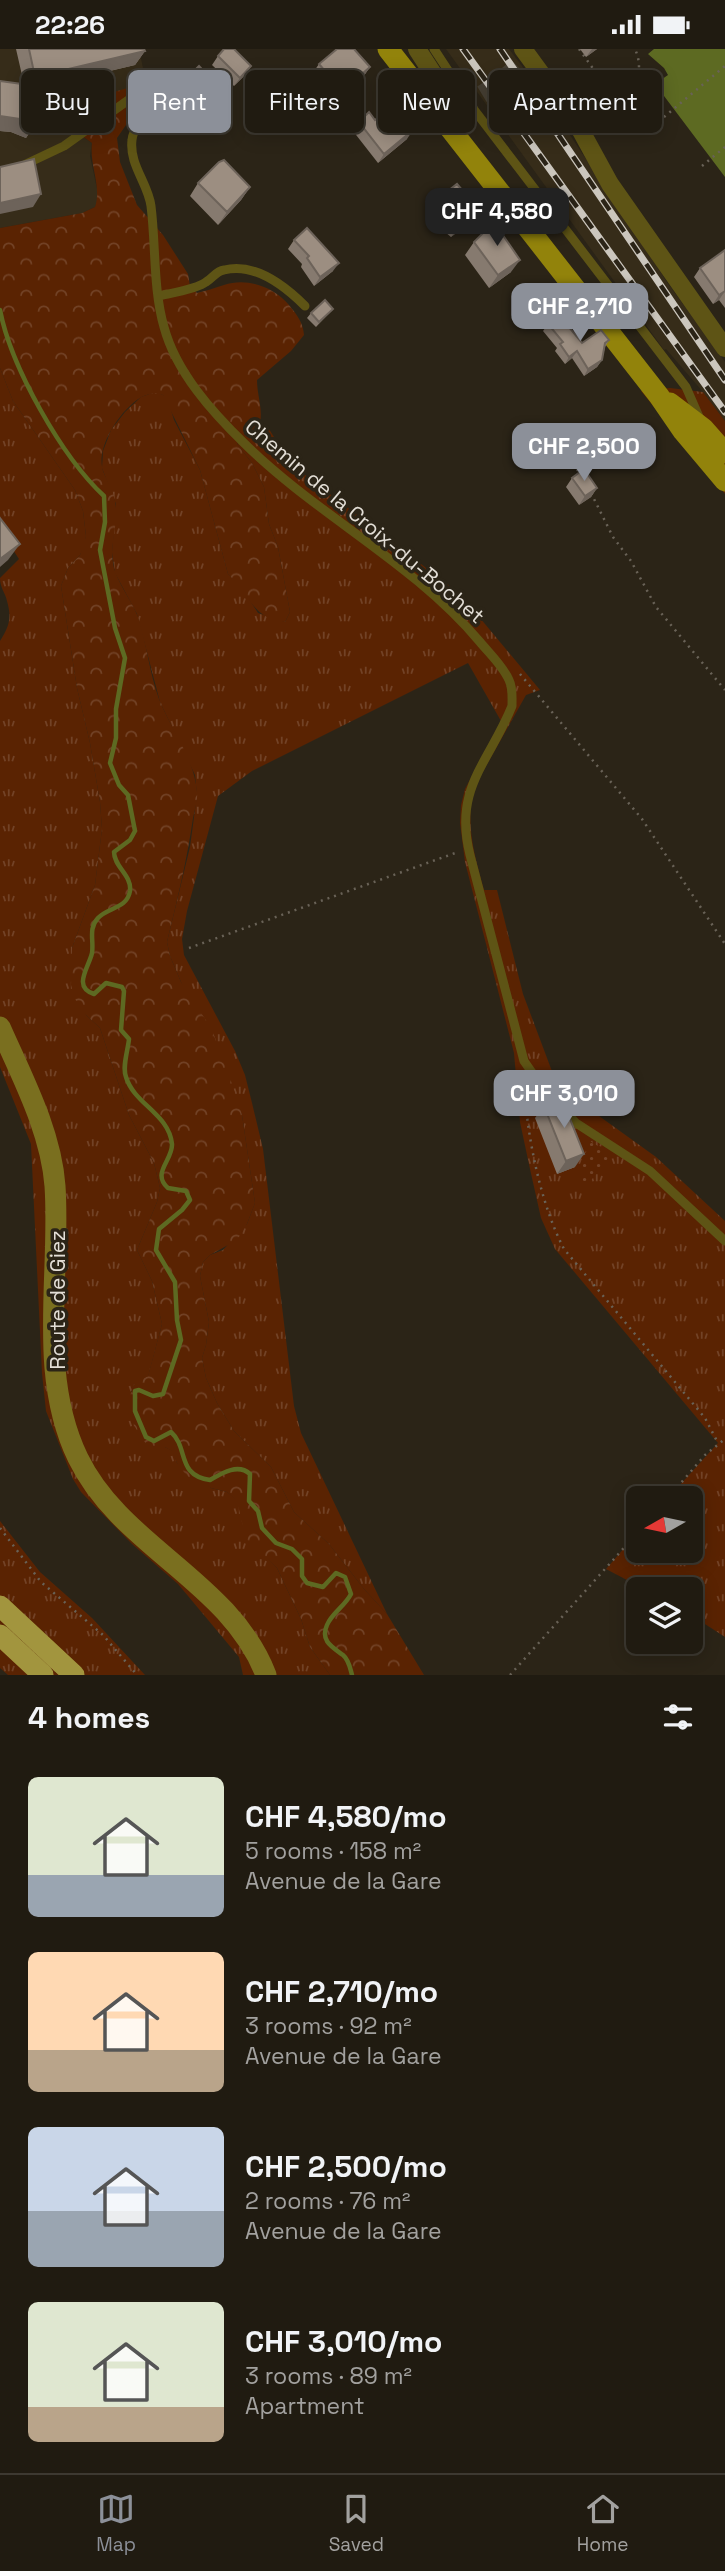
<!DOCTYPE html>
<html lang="en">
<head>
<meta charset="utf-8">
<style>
  body { margin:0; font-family:"Space Grotesk",sans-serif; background:#28241a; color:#f1f3f6; height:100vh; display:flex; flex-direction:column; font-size:26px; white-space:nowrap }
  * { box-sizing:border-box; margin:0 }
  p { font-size:23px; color:#a2a19f }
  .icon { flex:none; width:38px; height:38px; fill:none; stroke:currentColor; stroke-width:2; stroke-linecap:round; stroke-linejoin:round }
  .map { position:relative; height:1626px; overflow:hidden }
  .sheet { display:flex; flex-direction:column; background:#201b11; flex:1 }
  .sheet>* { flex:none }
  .top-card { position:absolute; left:21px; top:21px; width:684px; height:63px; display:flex; gap:14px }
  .needle { width:46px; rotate:261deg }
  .tools { position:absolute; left:626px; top:1437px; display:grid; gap:14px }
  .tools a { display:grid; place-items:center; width:77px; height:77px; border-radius:10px; background:#201b11; box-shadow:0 4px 18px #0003,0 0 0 2px #3d3931; font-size:35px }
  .price { position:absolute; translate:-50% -60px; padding:0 16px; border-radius:14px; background:#8c9099; color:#fff; font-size:23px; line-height:46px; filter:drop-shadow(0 2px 4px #0008) }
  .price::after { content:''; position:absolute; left:50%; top:42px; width:21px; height:16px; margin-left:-10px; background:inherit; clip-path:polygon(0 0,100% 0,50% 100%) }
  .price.active { background:#222; color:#fff }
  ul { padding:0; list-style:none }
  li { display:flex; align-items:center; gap:21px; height:175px; padding:0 28px }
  li span { display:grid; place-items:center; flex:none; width:196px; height:140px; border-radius:10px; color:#555 }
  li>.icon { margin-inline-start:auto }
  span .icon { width:84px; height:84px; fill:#fffc; stroke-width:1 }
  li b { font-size:30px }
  h2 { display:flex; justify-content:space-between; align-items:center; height:84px; padding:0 28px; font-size:30px }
  .tag { padding:0 24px; border-radius:10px; background:#201b11; box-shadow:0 4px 18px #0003,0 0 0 2px #3d3931; font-size:24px; line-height:63px }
  .tag.active { background:#8c9099; color:#fff }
  .status { display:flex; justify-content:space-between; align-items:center; height:49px; padding:0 35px; background:#201b11; direction:ltr }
  .status svg { height:19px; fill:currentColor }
  .dock { display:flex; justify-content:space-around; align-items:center; height:98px; border-top:2px solid #3d3931; background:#201b11; font-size:19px; color:#a2a19f }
  .dock a { display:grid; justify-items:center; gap:4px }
  .dock .active { color:#8c9099 }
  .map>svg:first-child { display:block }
  .built { fill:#362c19 }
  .grass { fill:url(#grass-tufts) }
  .forest { fill:url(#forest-crowns) }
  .park { fill:url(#park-dots) }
  .water { fill:#5d6a22 }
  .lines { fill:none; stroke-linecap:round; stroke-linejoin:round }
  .stream { stroke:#5d6a22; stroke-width:4.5 }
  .street-tunnel { stroke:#474034; stroke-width:18; stroke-dasharray:18 9; stroke-linecap:butt }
  .path { stroke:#696257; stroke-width:2.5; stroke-dasharray:2 5; stroke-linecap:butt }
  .lane { stroke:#5e5415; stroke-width:9 }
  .street { stroke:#5e5415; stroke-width:18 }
  .secondary { stroke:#7a6f1f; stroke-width:21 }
  .primary { stroke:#92830b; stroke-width:21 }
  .highway { stroke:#a2953e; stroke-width:21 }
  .rail-casing { stroke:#cbc6bd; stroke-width:7 }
  .rail { stroke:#2b2417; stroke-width:4.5; stroke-dasharray:13; stroke-linecap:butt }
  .wall { fill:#867a6f }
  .shaded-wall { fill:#6d635a }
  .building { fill:#9c8e81; stroke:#6d635a; stroke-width:2 }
  .labels { text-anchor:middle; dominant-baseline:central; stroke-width:7; stroke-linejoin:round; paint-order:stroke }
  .street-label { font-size:21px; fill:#e3ded6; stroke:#2b2417 }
</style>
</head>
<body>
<div class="status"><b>22:26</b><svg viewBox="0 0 49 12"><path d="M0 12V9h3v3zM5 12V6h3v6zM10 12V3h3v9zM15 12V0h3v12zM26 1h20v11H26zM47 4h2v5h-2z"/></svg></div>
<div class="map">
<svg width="725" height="1626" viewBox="0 0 725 1626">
  <defs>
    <pattern id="grass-tufts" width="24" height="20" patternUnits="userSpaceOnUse" patternTransform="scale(1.75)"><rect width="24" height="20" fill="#5a2302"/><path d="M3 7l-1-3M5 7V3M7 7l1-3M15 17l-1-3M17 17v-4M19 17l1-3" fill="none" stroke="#724226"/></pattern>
    <pattern id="forest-crowns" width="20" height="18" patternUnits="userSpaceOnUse" patternTransform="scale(1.75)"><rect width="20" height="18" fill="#5a2302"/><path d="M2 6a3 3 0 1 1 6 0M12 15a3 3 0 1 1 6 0" fill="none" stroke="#724226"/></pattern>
    <pattern id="park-dots" width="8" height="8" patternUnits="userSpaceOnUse" patternTransform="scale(1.75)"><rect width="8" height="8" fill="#5a2302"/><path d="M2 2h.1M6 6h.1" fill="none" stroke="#724226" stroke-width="1.8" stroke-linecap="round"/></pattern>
  </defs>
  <rect width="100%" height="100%" fill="#2b2417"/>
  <path class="built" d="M 0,0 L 139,0 L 147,38 L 71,79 L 92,94 L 90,107 L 99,149 L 95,158 L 82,164 L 0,179 Z
    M 446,0 L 509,0 L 541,42 L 667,233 L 725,313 L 725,372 L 703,343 L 666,300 L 664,301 Z"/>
  <path class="grass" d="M 0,319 L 13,352 L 75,441 L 83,462 L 86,487 L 84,497 L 80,506 L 68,519 L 61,537 L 77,639 L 90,694 L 100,753 L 102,780 L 95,836 L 72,899 L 86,966 L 100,979 L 129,1066 L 154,1114 L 160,1139 L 157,1153 L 137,1201 L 152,1232 L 162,1275 L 148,1328 L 135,1335 L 131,1343 L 165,1398 L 173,1402 L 177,1414 L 211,1439 L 227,1443 L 238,1452 L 264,1506 L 277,1519 L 301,1570 L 310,1598 L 330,1626 L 243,1626 L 239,1608 L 178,1535 L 132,1495 L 81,1443 L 73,1430 L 46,1362 L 42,1324 L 31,1095 L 0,1018 L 0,592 C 9,578 12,569 7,552 C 5,543 0,539 0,529 L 19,510 L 0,481 Z
    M 670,339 L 703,343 L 725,372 L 725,445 L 641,342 Z
    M 155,343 L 163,346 L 168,351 L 174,371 L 200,421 L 228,525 L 240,536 L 258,564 L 285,573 L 290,563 L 278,498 L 269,475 L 264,438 L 252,414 L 237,395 L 247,383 L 260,374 L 267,377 L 291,415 L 460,545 L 540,641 L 526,646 L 473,740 C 466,778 474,805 484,841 L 497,841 L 523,945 L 553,1025 L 574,1049 L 656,1108 L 725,1172 L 725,1588 L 691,1566 L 691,1540 L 644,1540 L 606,1520 L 639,1482 L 639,1502 L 691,1502 L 691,1449 L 668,1449 L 718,1394 L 555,1200 L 541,1169 L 530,1120 L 520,1073 L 514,1004 L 465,813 L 460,774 L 461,756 L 465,740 L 501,672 L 468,614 L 252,722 L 218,747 L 187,862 L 182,890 L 184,906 L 235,1002 L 245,1026 L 252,1054 L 263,1100 L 294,1357 L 301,1384 L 387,1565 L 364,1540 L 329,1495 L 294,1463 L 271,1418 L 234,1382 L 217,1354 L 206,1329 L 202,1309 L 206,1296 L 209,1273 L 200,1227 L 203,1213 L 210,1206 L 223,1201 L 247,1175 L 255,1154 L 242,1066 L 181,933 L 170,907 L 167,893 L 190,798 L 197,746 L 195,726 L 160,653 L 137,565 L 115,524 L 112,503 L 116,455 L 102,419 L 103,402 L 111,381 L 125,363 L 141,348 Z
    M 0,1472 L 40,1523 L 92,1569 L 145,1626 L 8,1626 L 0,1619 Z"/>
  <path class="forest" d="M 137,36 L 156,39 L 156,43 L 126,76 L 117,89 L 120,113 L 137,156 L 163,186 L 188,225 L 190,237 L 197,244 C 206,242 214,239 224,236 C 247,228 274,238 289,256 C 297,266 303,273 304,286 L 291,302 L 257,331 C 257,346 263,360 260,374 L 247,383 L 237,395 L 252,414 L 264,438 L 269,475 L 278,498 L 290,563 L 285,573 C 252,570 250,545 228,525 L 200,421 L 163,346 C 147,340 134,352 123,364 C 111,379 97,402 103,422 C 107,432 113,441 115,452 C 120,476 106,501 116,525 C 122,540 132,553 138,568 C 147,595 149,623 159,650 C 171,681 194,708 197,743 C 198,751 195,760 193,769 C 187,811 177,852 167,893 L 170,907 L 181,933 L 211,979 L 229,1026 L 242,1066 L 255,1154 L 247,1175 L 237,1191 L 210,1206 L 203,1213 L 200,1227 L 209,1273 L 206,1296 L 202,1309 L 206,1329 L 217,1354 L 234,1382 L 271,1418 L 294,1463 L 329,1495 L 364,1540 L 387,1565 L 424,1626 L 330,1626 L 310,1598 L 301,1570 L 277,1519 L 246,1490 L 237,1452 L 227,1443 L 211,1439 L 187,1427 L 177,1414 L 172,1402 L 165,1398 L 149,1398 C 133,1379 122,1358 135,1334 L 148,1327 L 162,1275 L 152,1232 L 137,1201 L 157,1153 L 160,1139 L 154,1114 L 129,1066 L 100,979 L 86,966 L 75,950 L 71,936 L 72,899 L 95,836 L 102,780 L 100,753 L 90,694 L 77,639 L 61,537 L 68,519 L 80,506 L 86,487 L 83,462 L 75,441 L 13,352 L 0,319 L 0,179 L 82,164 L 95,158 C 102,138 89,115 92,94 L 71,79 L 73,68 L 98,48 Z"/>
  <path class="park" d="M 590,1092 L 612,1106 L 583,1141 L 580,1116 Z"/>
  <path class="water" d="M 654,0 L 725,0 L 725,128 L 655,35 L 668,26 L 664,19 L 648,5 Z"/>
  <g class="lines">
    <path class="stream" d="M 0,261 C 11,318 62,408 104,447 L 105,473 L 100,501 L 115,579 L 125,609 L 116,660 L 116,689 L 110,714 L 119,736 L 128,746 L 135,782 L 130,791 L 114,803 C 114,818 132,826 130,842 C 127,860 108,858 98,869 C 88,880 94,891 92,904 C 89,918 72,938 94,945 L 106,934 L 122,938 L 124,942 L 121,981 L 129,990 C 128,1001 122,1018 126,1028 C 134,1055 169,1065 172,1095 C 173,1111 151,1124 168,1139 L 186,1142 L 190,1151 L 182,1161 L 159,1180 L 156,1201 L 175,1233 L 177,1271 L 181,1291 L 163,1345 L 153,1347 L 139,1341 L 135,1342 L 135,1362 L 146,1388 L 154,1392 L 171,1383 C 189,1399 176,1426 210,1431 C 222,1424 238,1414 250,1425 L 249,1452 L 258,1462 L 262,1479 L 276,1494 L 292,1500 L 302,1510 L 302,1527 L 307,1534 L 323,1538 L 336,1524 L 345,1528 L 351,1545 C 345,1557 332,1564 327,1576 C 320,1592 332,1598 343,1606 C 349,1611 350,1619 352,1626"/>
    <path class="street-tunnel" d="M 439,34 C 442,40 446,48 453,52 C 472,62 514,20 528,8"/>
    <path class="path" d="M 579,0 L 617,53
      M 664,68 L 725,17
      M 604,69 C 623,46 649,32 635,0
      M 702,117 L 725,98
      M 258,390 L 269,391 L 282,411
      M 557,392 L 565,408 L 581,425
      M 591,444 L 613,488 L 631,512 L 656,558 L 725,641
      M 520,625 L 642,770 L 725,895
      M 189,899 L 458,803
      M 524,1035 C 527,1086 540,1154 564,1200 L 705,1369 L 718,1394
      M 668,1449 L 705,1406 L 725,1390
      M 0,1479 L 41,1533 L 103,1586 L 137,1626
      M 510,1626 L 639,1482"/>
    <path class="lane" d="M 434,0 L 472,58 L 686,338 L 700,370
      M 26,115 L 64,97 L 162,27 L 170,24 L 174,27 C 178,52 134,66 132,91 C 129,116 148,134 151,157 C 156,197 153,240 164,278 C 176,323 212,363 245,395 C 318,467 414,514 480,593 C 490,605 503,617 509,631 C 513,639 512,648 512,657 C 489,714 453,739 470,806 L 524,1012 L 540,1035 L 576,1074 L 650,1122 L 725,1192
      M 159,247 C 172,244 197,240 206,233 C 213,229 216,222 224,221 C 255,213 285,237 305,257"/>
    <path class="street" d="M 417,0 L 439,34
      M 523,0 L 575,71 L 610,135 L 725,299"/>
    <path class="secondary" d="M 0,978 C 22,1028 51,1082 55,1137 C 61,1227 37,1324 78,1409 C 121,1498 230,1532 266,1626"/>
    <path class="primary" d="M 388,0 L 659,347 L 683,382 L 725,432
      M 670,354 L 703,379 L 725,404"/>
    <path class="highway" d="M 0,1557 L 74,1626
      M 0,1586 L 43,1626"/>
    <defs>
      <path id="rail" d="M 463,0 L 725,363
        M 500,0 L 725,331"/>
    </defs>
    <use href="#rail" class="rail-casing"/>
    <use href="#rail" class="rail"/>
  </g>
  <path class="wall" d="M 16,0 L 144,0 L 145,2 L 135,16 L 47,37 L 35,75 L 26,89 L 11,83 L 0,82 L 0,32 L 24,35 Z
    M 580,0 L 597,0 L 586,8 Z
    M 218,7 L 251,17 L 245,26 L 234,37 L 212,16 Z
    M 319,15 L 370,18 L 361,31 L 333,55 L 310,28 Z
    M 190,26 L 209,28 L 197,41 L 186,31 Z
    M 189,59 L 224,61 L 218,69 L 202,86 L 183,67 Z
    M 399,63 L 411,71 L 408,75 L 407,90 L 378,114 L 353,82 L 359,73 L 375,71 Z
    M 198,134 L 250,138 L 241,151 L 218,176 L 190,147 Z
    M 439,149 L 480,162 L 474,170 L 451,188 L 439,178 L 441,175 L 434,166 L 436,163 L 433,158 Z
    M 500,182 L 511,223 L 489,239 L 465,206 L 474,193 Z
    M 294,191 L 333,222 L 314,237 L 301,218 L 302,215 L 288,200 Z
    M 725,201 L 725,259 L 719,251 L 713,255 L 694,228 L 700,219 Z
    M 333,260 L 316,278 L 307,269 L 311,264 Z
    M 548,275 L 582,294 L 609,291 L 605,298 L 602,311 L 597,318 L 584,327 L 572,309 L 565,315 L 555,302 L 557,299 L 543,282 Z
    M 572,429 L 597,439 L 591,448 L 579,456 L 566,438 Z
    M 544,1057 L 575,1118 L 557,1125 L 535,1069 Z"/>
  <path class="shaded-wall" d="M 592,0 L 597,0 L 586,8 Z
    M 145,2 L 135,16 L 41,38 L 51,24 Z
    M 251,17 L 245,26 L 234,37 L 240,29 Z
    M 370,18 L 361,31 L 333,55 L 342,42 Z
    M 224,61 L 218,69 L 202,86 L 208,77 Z
    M 0,67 L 20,70 L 35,75 L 26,89 L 11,83 L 0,82 Z
    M 413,81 L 407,90 L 378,114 L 384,105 Z
    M 250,138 L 241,151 L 218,176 L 227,163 Z
    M 41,145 L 33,158 L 0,165 L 0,154 Z
    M 480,162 L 474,170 L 451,188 L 457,179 Z
    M 520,211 L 511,223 L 489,239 L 498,226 Z
    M 339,214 L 333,222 L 314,237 L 320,228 Z
    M 725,242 L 719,251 L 713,255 L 719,246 Z
    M 577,302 L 572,309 L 565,315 L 569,308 Z
    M 602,311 L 597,318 L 584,327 L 588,320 Z
    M 597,439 L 591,448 L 579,456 L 585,447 Z
    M 20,495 L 8,511 L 0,518 L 0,510 Z
    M 584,1105 L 575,1118 L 557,1125 L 566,1112 Z"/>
  <path class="building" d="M 29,0 L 144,0 L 145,2 L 51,24 L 35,75 L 20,70 L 0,67 L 0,32 L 37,37 Z
    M 224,0 L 234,0 L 251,17 L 240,29 L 218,7 Z
    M 337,0 L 354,0 L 370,18 L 342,42 L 319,15 Z
    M 199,17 L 209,28 L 200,37 L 190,26 Z
    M 205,42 L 224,61 L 208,77 L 189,59 Z
    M 394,57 L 399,63 L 403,60 L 411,71 L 407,74 L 413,81 L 384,105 L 359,73 L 369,63 L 375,71 Z
    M 34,110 L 41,145 L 0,154 L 0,118 Z
    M 224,111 L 250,138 L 227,163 L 198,134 L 219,113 Z
    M 457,135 L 480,162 L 457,179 L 445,169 L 448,167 L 440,158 L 443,155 L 439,149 Z
    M 502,165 L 500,182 L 520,211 L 498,226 L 474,193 Z
    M 307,179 L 339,214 L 320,228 L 307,209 L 309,207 L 294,191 Z
    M 725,201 L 725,242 L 719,246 L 700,219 Z
    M 325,251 L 333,260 L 319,273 L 311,264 Z
    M 559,266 L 582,294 L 601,281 L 609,291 L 605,294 L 602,311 L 588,320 L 577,302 L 569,308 L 560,295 L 563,293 L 548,275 Z
    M 584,420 L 597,439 L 585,447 L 572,429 Z
    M 0,469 L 20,495 L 0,510 Z
    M 562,1050 L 584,1105 L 566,1112 L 544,1057 Z"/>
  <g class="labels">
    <g class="street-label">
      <text transform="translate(365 472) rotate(40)">Chemin de la Croix-du-Bochet</text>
      <text transform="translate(57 1251) rotate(-90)">Route de Giez</text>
    </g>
  </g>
</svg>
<div class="tools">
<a><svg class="needle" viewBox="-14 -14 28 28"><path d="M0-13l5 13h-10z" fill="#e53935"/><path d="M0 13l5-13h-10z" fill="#a2a19f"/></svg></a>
<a><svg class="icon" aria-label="layers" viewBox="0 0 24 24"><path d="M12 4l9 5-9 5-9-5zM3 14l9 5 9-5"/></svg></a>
</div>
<b class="price active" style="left:497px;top:199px">CHF 4,580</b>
<b class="price" style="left:580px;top:294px">CHF 2,710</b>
<b class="price" style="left:584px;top:434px">CHF 2,500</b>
<b class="price" style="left:564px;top:1081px">CHF 3,010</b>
<div class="top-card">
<a class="tag">Buy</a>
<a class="tag active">Rent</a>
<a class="tag">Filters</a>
<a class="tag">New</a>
<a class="tag">Apartment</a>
</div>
</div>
<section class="sheet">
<h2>4 homes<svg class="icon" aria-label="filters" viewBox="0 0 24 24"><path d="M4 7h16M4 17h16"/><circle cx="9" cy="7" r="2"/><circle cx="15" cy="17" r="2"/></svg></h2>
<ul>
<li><span style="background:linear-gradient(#dfe7d0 70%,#9aa5b1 0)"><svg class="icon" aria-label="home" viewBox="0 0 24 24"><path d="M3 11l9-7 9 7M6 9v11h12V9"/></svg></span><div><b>CHF 4,580/mo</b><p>5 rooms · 158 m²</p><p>Avenue de la Gare</p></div></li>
<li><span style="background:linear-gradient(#ffd9b3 70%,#b9a48a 0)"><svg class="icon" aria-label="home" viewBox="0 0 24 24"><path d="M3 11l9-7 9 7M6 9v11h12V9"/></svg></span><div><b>CHF 2,710/mo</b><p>3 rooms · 92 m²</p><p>Avenue de la Gare</p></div></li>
<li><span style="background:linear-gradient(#c9d6e8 60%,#9aa5b1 0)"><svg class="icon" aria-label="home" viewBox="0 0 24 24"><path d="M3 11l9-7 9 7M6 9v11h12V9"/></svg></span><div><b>CHF 2,500/mo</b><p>2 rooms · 76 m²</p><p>Avenue de la Gare</p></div></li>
<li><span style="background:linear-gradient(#dfe7d0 75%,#b9a48a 0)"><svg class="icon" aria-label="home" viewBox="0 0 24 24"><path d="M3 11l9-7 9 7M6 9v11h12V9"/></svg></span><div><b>CHF 3,010/mo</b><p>3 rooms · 89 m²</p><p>Apartment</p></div></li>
</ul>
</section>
<nav class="dock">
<a class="active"><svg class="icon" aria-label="map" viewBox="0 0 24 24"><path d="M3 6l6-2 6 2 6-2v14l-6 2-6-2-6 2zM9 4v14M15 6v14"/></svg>Map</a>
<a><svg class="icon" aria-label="saved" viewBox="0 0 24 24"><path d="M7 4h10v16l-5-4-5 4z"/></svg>Saved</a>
<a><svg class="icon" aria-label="home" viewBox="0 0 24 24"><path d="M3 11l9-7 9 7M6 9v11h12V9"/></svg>Home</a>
</nav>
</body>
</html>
